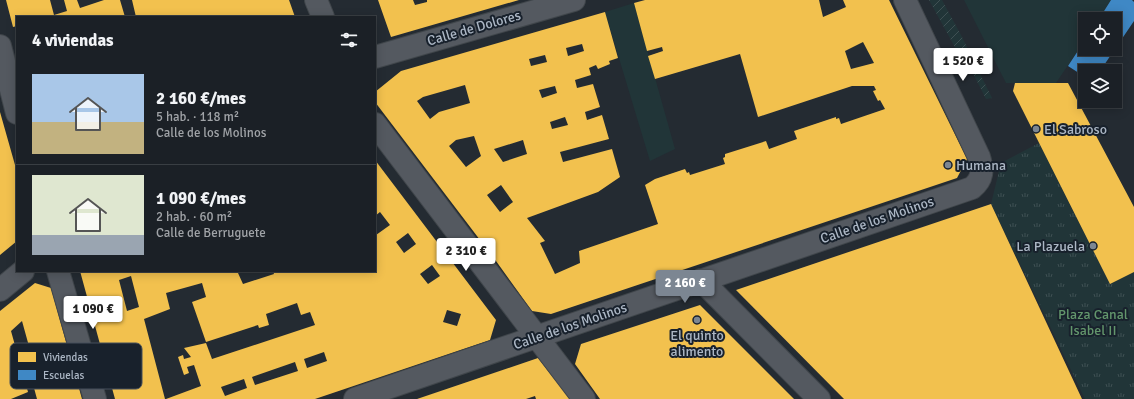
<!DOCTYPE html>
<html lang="es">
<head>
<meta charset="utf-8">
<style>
  body { margin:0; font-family:Signika,sans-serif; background:#282d32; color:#f1f3f6; height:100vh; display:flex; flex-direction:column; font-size:15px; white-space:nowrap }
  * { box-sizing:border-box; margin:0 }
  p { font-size:13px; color:#a0a3a7 }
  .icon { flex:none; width:22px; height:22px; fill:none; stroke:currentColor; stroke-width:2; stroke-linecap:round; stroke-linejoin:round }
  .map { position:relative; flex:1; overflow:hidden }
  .drawer { position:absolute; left:16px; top:16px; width:360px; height:256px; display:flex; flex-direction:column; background:#1b2026; border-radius:0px; box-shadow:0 2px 10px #0003,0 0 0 1px #393e43 }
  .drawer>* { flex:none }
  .controls { position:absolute; left:1078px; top:12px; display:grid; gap:8px }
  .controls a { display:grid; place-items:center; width:44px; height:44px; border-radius:0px; background:#1b2026; box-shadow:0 2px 10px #0003,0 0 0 1px #393e43; font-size:20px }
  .price { position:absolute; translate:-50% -34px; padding:0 9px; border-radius:4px; background:#fff; color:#222; font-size:13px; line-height:26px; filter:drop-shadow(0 1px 2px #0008) }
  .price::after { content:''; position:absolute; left:50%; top:24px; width:12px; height:9px; margin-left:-6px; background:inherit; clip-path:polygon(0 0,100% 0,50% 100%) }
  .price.current { background:#7c8692; color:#fff }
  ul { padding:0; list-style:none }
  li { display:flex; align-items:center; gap:12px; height:100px; padding:0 16px }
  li+li { border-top:1px solid #393e43 }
  li span { display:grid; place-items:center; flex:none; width:112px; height:80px; border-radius:0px; color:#555 }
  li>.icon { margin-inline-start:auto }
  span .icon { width:48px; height:48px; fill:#fffc; stroke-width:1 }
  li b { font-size:17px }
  h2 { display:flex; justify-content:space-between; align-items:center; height:48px; padding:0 16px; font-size:17px }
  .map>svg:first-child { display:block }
  .grass { fill:#213538 }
  .park { fill:url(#park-tufts) }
  .garden { fill:url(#garden-furrows) }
  .homes { fill:#f2c14e; fill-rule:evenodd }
  .schools { fill:#3f88c5 }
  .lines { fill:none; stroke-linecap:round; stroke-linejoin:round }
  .street-casing { stroke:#40464b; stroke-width:24 }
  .street { stroke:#545960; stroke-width:22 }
  .poi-dot { fill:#7c8692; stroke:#18212c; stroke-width:1.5 }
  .labels { text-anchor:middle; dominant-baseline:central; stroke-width:4; stroke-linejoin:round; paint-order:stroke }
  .street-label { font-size:14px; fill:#acb7c5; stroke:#18212c }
  .poi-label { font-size:14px; fill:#acb7c5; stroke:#18212c; text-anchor:start }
  .park-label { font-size:14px; fill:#63966c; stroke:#18212c }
  .key { fill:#18212c; stroke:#444e5a; stroke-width:1 }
  .key-label { font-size:11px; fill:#acb7c5 }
</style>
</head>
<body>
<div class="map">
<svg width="1134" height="399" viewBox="0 0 1134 399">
  <defs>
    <pattern id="park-tufts" width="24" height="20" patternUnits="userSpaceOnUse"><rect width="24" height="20" fill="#213538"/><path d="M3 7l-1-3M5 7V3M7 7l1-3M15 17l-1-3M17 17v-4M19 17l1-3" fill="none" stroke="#3f5053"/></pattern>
    <pattern id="garden-furrows" width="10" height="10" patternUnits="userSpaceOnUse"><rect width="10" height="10" fill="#213538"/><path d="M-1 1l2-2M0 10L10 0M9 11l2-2" fill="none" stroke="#3f5053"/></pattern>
  </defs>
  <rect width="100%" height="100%" fill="#242b32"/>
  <path class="grass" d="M 964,0 L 1111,0 L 1099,19 L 1085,19 L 1085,40 L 1056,83 L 1006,83 Z
    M 634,3 L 675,149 L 650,161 L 605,12 Z"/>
  <path class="park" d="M 1039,143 L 1110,284 L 1134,272 L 1134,399 L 1085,399 L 991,204 L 1001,163 Z"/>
  <path class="garden" d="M 929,0 L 942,0 L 961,35 L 992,98 L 986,99 L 961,50 L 957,51 Z"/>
  <path class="homes" d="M 6,0 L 50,0 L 54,15 L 67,11 L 64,0 L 77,0 L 80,8 L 104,0 L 120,0 L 125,17 L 17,17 L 17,26 L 13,27 Z
    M 132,0 L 289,0 L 295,17 L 136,17 Z
    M 378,0 L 413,0 L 415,5 L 427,2 L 427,0 L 519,0 L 391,37 Z
    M 645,0 L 819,0 L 823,17 L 846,7 L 843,0 L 889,0 L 967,159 L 957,178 L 551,314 L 532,311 L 496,261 L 375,102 L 375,92 L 401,71 L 605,12 L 618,58 L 609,61 L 610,64 L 598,69 L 596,65 L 589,68 L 591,75 L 575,80 L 577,88 L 593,84 L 600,107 L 585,112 L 587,120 L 602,115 L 609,139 L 560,152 L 563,162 L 612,149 L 620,177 L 598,192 L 527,218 L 545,241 L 540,243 L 555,274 L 580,263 L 579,251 L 658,224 L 645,185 L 655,179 L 685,169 L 687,173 L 689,172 L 690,175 L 725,164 L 723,158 L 725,157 L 725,154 L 766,141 L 769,149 L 797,139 L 794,131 L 836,117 L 836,119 L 839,118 L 841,124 L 885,109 L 880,100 L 878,101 L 873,91 L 876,90 L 874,86 L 852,86 L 758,117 L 740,54 L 655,79 L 648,56 L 663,51 L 662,47 L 647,51 L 634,3 ZM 863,42 L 874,63 L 851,69 L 845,51 ZM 582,44 L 584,51 L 568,56 L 566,48 ZM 545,55 L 547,62 L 531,66 L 529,59 ZM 465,85 L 470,103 L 439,112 L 430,119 L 417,101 L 423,97 ZM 555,86 L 557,93 L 542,98 L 539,90 ZM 565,117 L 568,125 L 552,129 L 550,122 ZM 474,136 L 481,156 L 466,167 L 449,146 L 456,140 ZM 523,140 L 527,154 L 503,162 L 494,149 ZM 501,185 L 513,202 L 500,212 L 487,195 Z
    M 1015,83 L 1068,83 L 1134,207 L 1134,272 L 1110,284 L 1013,91 Z
    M 0,112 L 17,172 L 17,241 L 0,255 Z
    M 375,160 L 496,320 L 490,340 L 315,399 L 166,399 L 201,386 L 194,365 L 187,367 L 189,373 L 184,375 L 178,357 L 183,355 L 184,359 L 191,357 L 184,348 L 206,343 L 212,359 L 315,325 L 310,312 L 301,315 L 297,303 L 266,314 L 269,325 L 259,328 L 258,325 L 206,342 L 192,302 L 206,297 L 202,283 L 166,293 L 170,309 L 144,319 L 165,399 L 115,399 L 80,271 L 243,271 L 238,273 L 243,284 L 274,274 L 273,271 L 375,271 L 375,234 L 376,235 L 390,225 L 380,212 L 375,216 ZM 408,233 L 416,244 L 404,253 L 396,242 ZM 432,265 L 440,276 L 428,284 L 420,274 ZM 131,276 L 139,307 L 127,311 L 119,280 ZM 447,310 L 461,314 L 457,326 L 443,322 ZM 324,352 L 327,361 L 307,368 L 304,359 ZM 295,362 L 298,371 L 255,385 L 252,377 ZM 244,379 L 247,388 L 225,396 L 221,387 Z
    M 991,204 L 1082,399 L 844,399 L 736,290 Z
    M 35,283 L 51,288 L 82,399 L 37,399 L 34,388 L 40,386 L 22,321 L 11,331 L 28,392 L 11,399 L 0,399 L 0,311 Z
    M 700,305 L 794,399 L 600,399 L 575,364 L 581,344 Z
    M 538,358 L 570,399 L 536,399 L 535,396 L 526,399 L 417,399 Z"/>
  <path class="schools" d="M 1111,0 L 1132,0 L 1134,2 L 1134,21 L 1115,49 L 1115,19 L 1099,19 Z
    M 1085,40 L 1085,49 L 1115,49 L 1100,71 L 1085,71 L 1085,77 L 1068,66 Z"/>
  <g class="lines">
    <defs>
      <path id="street" d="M 316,0 L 323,17
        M 0,46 L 17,113
        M 375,57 L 574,0
        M 375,124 L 584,399
        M 58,271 L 95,399
        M 701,280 L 819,399
        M 0,290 L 23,271
        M 355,399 L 972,188 C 983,179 983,170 979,157 L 905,0"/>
    </defs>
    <use href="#street" class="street-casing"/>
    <use href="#street" class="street"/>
  </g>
  <g class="poi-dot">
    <circle cx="1036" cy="129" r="4"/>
    <circle cx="948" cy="165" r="4"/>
    <circle cx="1093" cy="246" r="4"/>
    <circle cx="697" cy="320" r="4"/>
  </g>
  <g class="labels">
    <g class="street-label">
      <text transform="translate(474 28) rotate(-16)">Calle de Dolores</text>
      <text transform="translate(877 220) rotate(-19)">Calle de los Molinos</text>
      <text transform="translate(570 326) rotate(-19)">Calle de los Molinos</text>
    </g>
    <g class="poi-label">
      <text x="1044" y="129">El Sabroso</text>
      <text x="956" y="165">Humana</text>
      <text x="1085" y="246" text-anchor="end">La Plazuela</text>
      <text x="697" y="335" text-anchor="middle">El quinto<tspan x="697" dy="16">alimento</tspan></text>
    </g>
    <g class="park-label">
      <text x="1093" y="314">Plaza Canal<tspan x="1093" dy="16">Isabel II</tspan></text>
    </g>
  </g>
  <rect x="10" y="343" width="132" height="46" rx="6" class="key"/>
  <rect x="18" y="352" width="18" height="10" fill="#f2c14e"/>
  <rect x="18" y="370" width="18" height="10" fill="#3f88c5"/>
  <g class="key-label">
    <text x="43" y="361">Viviendas</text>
    <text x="43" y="379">Escuelas</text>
  </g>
</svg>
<div class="controls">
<a><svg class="icon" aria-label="locate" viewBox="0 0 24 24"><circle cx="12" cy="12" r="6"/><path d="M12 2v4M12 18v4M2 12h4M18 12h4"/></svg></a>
<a><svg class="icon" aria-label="layers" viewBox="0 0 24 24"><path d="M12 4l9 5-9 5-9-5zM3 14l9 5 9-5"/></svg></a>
</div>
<b class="price" style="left:963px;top:82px">1 520 €</b>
<b class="price" style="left:466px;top:272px">2 310 €</b>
<b class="price current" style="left:685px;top:304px">2 160 €</b>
<b class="price" style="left:93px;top:330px">1 090 €</b>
<section class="drawer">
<h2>4 viviendas<svg class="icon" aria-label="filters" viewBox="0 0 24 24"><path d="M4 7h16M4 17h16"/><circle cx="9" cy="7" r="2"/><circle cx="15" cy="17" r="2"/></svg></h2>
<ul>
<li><span style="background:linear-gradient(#a9c7e8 60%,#c2b280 0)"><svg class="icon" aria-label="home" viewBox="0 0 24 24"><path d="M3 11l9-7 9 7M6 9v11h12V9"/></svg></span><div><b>2 160 €/mes</b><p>5 hab. · 118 m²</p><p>Calle de los Molinos</p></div></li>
<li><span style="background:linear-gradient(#dfe7d0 75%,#9aa5b1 0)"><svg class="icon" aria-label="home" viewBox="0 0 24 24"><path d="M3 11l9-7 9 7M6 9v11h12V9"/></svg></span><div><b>1 090 €/mes</b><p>2 hab. · 60 m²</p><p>Calle de Berruguete</p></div></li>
</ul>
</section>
</div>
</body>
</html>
